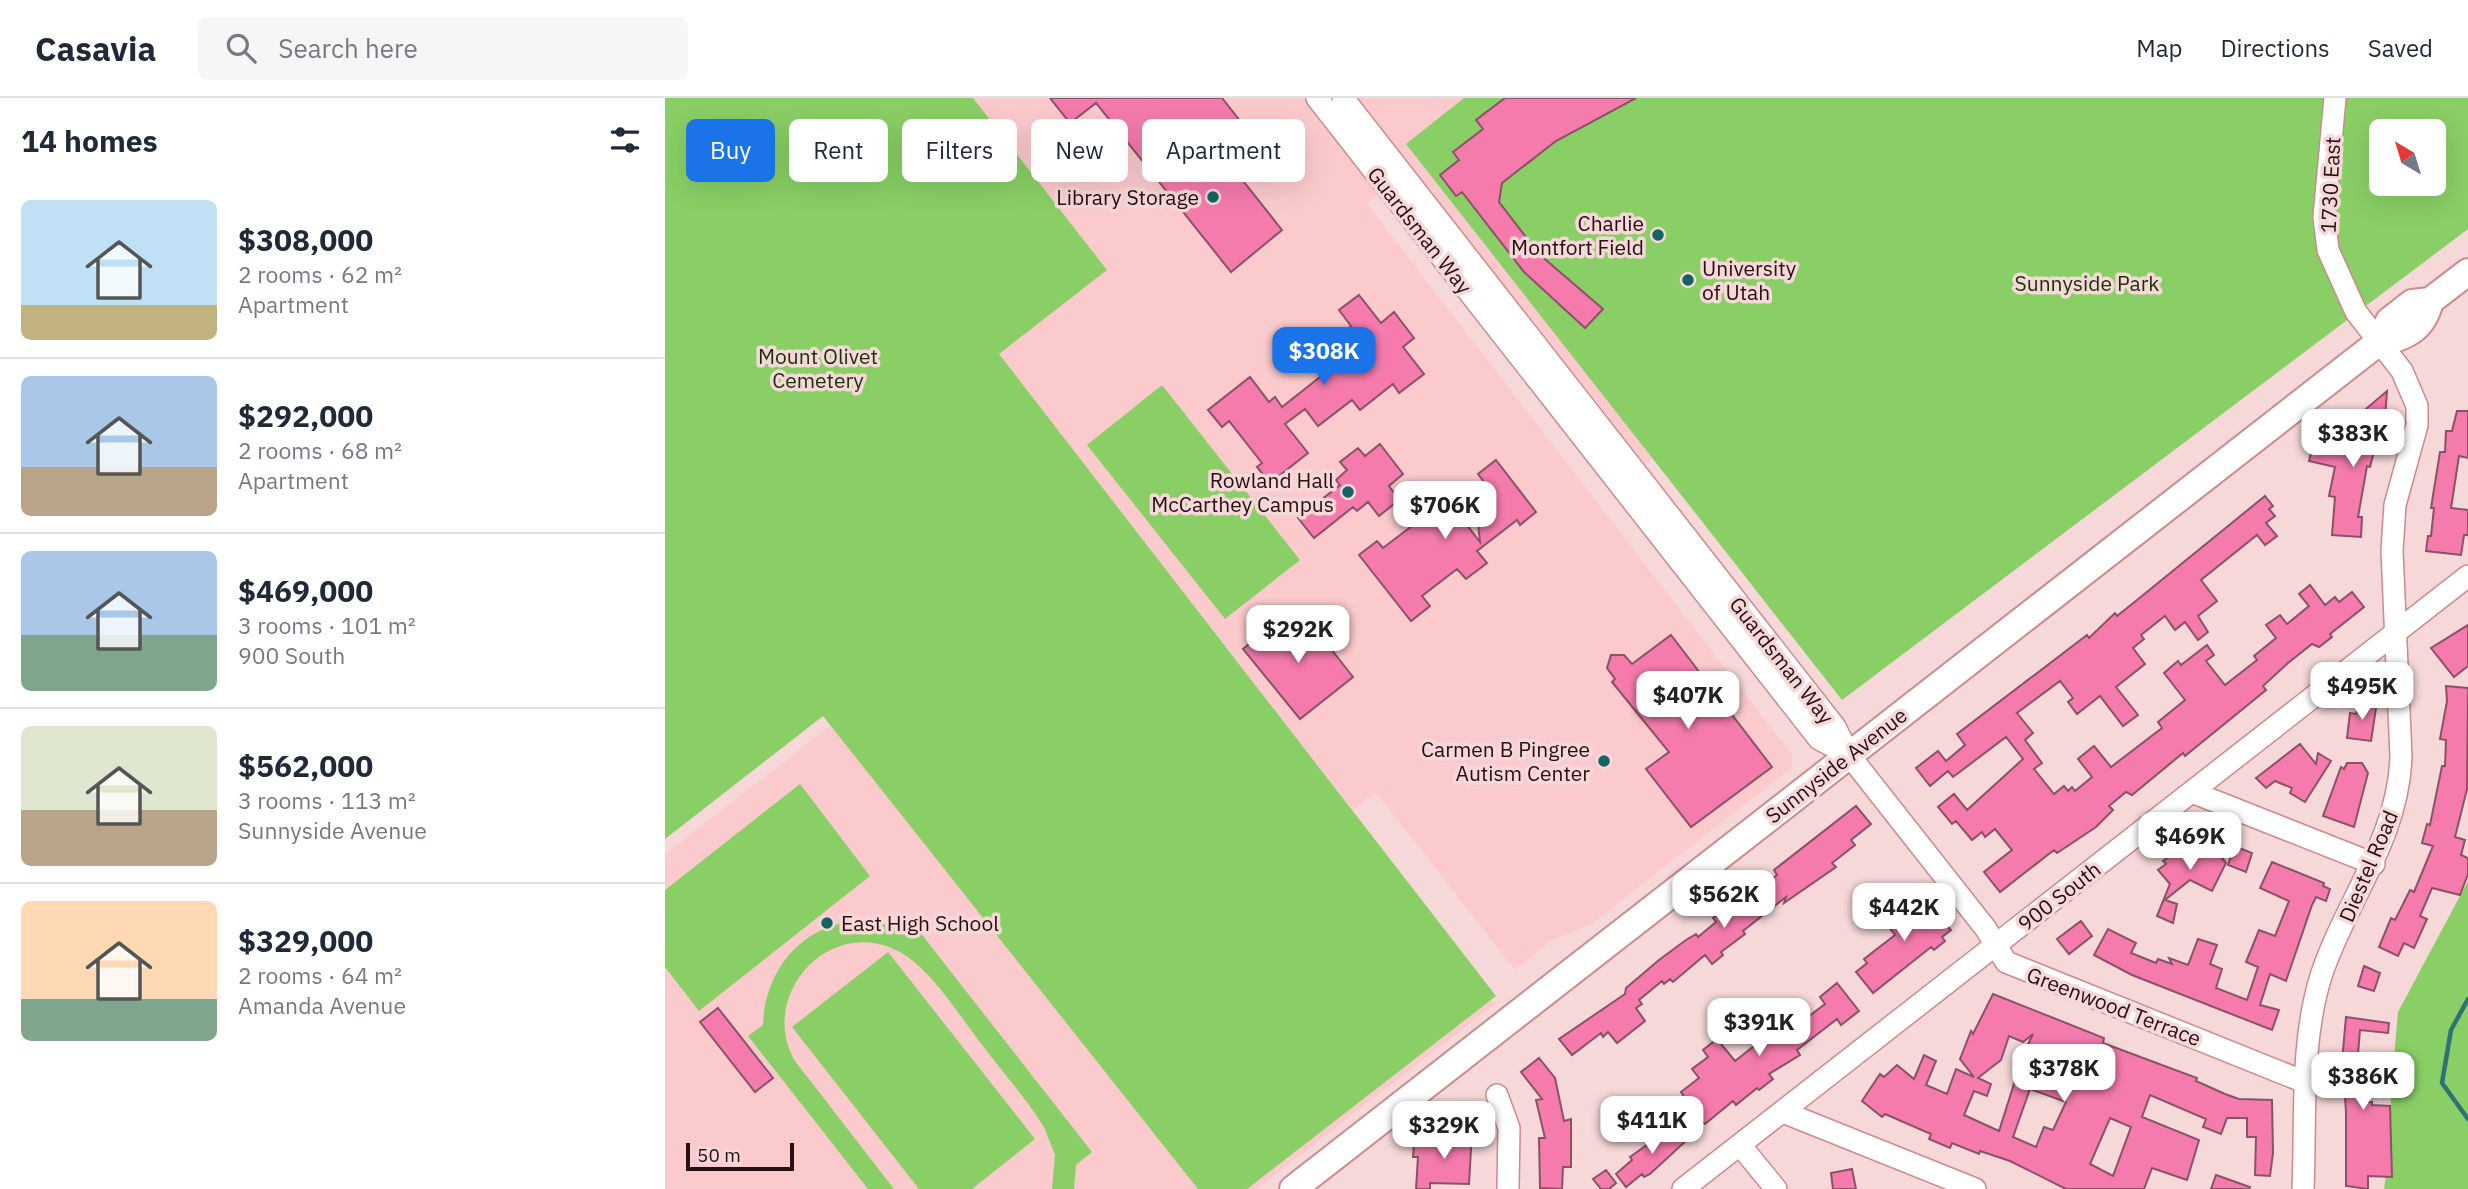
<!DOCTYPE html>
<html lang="en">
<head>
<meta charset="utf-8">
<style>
  body { margin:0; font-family:"IBM Plex Sans",sans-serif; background:#f6f6f7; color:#1f2937; height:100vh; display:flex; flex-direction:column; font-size:26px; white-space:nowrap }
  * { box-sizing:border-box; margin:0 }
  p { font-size:23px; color:#747a83 }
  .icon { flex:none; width:38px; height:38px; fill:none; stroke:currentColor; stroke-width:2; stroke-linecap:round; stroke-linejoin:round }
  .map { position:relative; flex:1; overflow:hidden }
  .drawer { display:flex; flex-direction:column; background:#fff; width:665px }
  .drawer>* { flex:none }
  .guide { position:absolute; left:21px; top:21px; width:665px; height:63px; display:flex; gap:14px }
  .needle { width:46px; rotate:322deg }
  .controls { position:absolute; left:1704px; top:21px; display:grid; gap:14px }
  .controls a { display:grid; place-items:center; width:77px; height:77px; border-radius:10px; background:#fff; box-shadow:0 7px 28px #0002; font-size:35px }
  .scale { position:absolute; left:21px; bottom:18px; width:108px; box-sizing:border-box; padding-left:7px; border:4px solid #270e11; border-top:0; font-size:19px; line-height:24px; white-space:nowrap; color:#270e11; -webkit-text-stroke:5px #f6d8d9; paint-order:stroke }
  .price { position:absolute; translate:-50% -60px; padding:0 16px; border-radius:14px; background:#fff; color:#222; font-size:23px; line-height:46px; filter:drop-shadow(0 2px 4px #0008) }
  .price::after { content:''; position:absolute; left:50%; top:42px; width:21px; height:16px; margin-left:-10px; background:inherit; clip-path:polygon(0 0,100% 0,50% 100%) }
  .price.current { background:#1a73e8; color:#fff }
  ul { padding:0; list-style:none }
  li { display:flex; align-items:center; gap:21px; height:175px; padding:0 21px }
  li+li { border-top:2px solid #e0e1e3 }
  li span { display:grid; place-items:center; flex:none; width:196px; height:140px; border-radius:10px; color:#555 }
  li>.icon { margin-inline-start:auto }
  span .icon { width:84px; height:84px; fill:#fffc; stroke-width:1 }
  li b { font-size:30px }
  h2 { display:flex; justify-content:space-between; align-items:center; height:84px; padding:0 21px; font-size:30px }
  .pill { padding:0 24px; border-radius:10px; background:#fff; box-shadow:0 7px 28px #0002; font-size:24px; line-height:63px }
  .pill.current { background:#1a73e8; color:#fff }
  header { display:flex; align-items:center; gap:42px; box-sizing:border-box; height:98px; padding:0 35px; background:#fff; border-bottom:2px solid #e0e1e3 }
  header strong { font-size:33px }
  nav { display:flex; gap:38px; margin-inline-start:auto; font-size:24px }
  .search { width:490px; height:63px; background:#f6f6f7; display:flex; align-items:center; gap:18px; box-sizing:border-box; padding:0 24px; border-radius:10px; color:#747a83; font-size:26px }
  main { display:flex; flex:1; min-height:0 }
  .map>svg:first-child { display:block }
  .built { fill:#fbcacc }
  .green { fill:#89cf65; fill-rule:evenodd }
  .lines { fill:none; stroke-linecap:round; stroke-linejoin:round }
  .stream { stroke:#2f7374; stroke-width:4.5 }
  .building { fill:#f57bad; stroke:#8b5167; stroke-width:2; fill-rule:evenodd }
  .minor-casing { stroke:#cd8a8d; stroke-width:24 }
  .major-casing { stroke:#cd8a8d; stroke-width:30 }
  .minor { stroke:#fff; stroke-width:21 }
  .major { stroke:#fff; stroke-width:26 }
  .poi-dot { fill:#156465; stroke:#f6d8d9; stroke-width:2.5 }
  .labels { text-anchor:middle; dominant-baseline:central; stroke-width:7; stroke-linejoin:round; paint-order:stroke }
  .street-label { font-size:21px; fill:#270e11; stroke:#f6d8d9 }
  .poi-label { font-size:21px; fill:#270e11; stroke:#f6d8d9; text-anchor:end }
  .park-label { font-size:21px; fill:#173206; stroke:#f6d8d9 }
</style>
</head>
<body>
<header>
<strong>Casavia</strong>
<div class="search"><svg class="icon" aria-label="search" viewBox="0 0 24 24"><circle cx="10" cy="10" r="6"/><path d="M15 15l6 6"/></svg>Search here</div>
<nav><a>Map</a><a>Directions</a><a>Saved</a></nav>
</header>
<main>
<section class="drawer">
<h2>14 homes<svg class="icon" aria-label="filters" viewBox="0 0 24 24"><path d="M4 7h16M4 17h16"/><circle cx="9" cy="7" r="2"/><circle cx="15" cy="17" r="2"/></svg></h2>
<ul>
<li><span style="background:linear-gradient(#bfe0f5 75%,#c2b280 0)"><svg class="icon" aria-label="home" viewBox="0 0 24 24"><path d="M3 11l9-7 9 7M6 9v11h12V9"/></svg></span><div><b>$308,000</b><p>2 rooms · 62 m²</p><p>Apartment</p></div></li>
<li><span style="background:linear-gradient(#a9c7e8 65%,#b9a48a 0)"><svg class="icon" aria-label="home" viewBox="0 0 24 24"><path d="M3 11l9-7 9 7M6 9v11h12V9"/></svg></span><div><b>$292,000</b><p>2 rooms · 68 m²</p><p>Apartment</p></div></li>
<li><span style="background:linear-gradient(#a9c7e8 60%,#7fa58c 0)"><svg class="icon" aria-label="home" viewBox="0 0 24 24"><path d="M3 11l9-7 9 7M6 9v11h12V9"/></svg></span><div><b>$469,000</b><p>3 rooms · 101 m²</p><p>900 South</p></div></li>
<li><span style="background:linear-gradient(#dfe7d0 60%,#b9a48a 0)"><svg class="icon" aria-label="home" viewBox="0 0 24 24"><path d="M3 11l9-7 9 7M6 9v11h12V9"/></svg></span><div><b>$562,000</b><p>3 rooms · 113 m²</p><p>Sunnyside Avenue</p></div></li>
<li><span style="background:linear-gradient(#ffd9b3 70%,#7fa58c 0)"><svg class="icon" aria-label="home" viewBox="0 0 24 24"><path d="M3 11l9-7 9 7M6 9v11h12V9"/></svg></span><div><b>$329,000</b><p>2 rooms · 64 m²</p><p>Amanda Avenue</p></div></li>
</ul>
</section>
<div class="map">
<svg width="1803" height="1091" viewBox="0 0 1803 1091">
  <rect width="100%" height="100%" fill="#f6d8d9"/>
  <path class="built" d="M 134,0 L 1117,0 L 1177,207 L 980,366 L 747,70 L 702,106 L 1127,657 L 1127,669 L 925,827 L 885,843 L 850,872 L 711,694 L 688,712 Z
    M 169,625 L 643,685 L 830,906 L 591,1091 L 0,1091 L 0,756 Z"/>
  <path class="green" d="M 0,0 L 308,0 L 442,172 L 334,256 L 831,898 L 582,1091 L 533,1091 L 158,618 L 0,741 Z
    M 799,0 L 1803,0 L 1803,131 L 1177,602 L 741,46 ZM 1717,33 L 1769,33 L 1769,86 L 1717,86 Z
    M 497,287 L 635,462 L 560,521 L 422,347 Z
    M 135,686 L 205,778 L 34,913 L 0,869 L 0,792 Z
    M 1803,783 L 1803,1091 L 1719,1091 L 1726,1045 L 1726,994 L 1733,914 Z
    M 194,823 L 224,827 L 248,837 L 254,833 L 427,1054 L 411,1067 L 409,1091 L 387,1091 L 390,1057 L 379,1029 C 361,1000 338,975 318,948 C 295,919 266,870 233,853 C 164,817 92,898 130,963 L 229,1091 L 203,1091 L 83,938 L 98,927 C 100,872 137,826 194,823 Z
    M 223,854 L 370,1041 L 307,1091 L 254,1091 L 127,929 Z"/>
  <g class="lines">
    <path class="stream" d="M 1803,901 L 1786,932 L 1777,985 L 1803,1021"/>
  </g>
  <path class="building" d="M 385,0 L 557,0 L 591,43 L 564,65 L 617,132 L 566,174 L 431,5 L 405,25 Z
    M 840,0 L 971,0 L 891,43 L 837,85 L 834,104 L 874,156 L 938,211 L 920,230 L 859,174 L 797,94 L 791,98 L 775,77 L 794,62 L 788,54 L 818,31 L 811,22 Z
    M 694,197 L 716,225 L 729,214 L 749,240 L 738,249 L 759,276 L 734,295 L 728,286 L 695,312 L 687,302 L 653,328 L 640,311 L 620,326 L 643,355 L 605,385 L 592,369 L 597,365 L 564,323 L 557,329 L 543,312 L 585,279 L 604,304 L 610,299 L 617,309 L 660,275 L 658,272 L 663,268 L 648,249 L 663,238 L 667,243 L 686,228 L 674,212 Z
    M 1722,293 L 1719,335 L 1714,334 L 1705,369 L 1702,368 L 1693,419 L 1697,419 L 1696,439 L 1667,437 L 1670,399 L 1664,398 L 1670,369 L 1644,363 L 1648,347 L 1682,355 L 1685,343 L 1689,344 L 1693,322 L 1688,322 Z
    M 1792,313 L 1803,313 L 1803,360 L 1794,358 L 1786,410 L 1803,412 L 1803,437 L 1799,437 L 1796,457 L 1761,453 L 1763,438 L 1766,438 L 1769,410 L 1766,410 L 1775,354 L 1780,354 L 1781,333 L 1787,333 Z
    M 715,346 L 738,376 L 724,388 L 734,402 L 714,418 L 703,404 L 692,413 L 688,409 L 649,440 L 633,420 L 675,387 L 671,382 L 682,372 L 675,364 L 693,350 L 700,358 Z
    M 831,362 L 871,414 L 855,427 L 852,422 L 812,453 L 822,465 L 801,481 L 792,471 L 757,498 L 765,508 L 746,523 L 694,457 L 712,443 L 718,450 L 760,418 L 752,408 L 774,391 L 815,444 L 810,396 L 819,384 L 813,376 Z
    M 1600,398 L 1608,408 L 1604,411 L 1610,418 L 1601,425 L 1612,438 L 1600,447 L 1592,437 L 1536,482 L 1552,503 L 1533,518 L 1543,534 L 1533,542 L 1520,524 L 1510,532 L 1500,518 L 1476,537 L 1479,541 L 1468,550 L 1480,566 L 1451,589 L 1473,617 L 1458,628 L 1435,598 L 1412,616 L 1403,604 L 1408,600 L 1395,583 L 1352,615 L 1368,635 L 1360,642 L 1377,665 L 1369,671 L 1389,696 L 1399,688 L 1403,693 L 1407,689 L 1410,693 L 1427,679 L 1413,661 L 1429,648 L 1446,669 L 1497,630 L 1493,624 L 1520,602 L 1499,575 L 1513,563 L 1516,567 L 1542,547 L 1549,557 L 1541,563 L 1560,587 L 1592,562 L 1589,558 L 1611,540 L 1601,527 L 1615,517 L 1622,526 L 1644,508 L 1634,496 L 1645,487 L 1660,507 L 1670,499 L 1674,504 L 1687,494 L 1699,509 L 1665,536 L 1667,539 L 1654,549 L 1647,546 L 1623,565 L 1598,588 L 1601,592 L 1520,658 L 1518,655 L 1467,697 L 1461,694 L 1444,708 L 1448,712 L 1431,729 L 1392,755 L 1389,752 L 1335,794 L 1319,774 L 1347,752 L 1330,731 L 1320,739 L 1317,734 L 1307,742 L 1291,723 L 1287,726 L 1273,709 L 1289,696 L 1302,712 L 1358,661 L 1341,639 L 1288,679 L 1283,673 L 1265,688 L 1251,670 L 1273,653 L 1281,663 L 1300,647 L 1292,636 L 1422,537 L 1424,540 L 1450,515 L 1452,518 L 1472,502 Z
    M 620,517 L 631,531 L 643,522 L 688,579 L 635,621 L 578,551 Z
    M 1803,527 L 1803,568 L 1789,579 L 1766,550 Z
    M 1006,537 L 1107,669 L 1026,729 L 981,671 L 1004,654 L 947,584 L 950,581 L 942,570 L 946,557 L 959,557 L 967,566 Z
    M 1781,588 L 1803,590 L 1802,691 L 1790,739 L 1800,742 L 1796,757 L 1803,760 L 1803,776 L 1795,797 L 1767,790 L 1755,818 L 1762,821 L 1749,850 L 1739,845 L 1733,858 L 1714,849 L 1726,820 L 1730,822 L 1745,792 L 1749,794 L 1768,748 L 1757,745 L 1762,726 L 1765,727 L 1777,668 L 1780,668 L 1781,642 L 1775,641 L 1782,603 Z
    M 1696,603 L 1709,605 L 1711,610 L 1706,643 L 1682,640 L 1685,615 L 1691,616 Z
    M 1635,646 L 1651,666 L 1653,655 L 1666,663 L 1640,704 L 1625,695 L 1627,690 L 1610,683 L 1601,690 L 1591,680 Z
    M 1682,665 L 1697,665 L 1703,675 L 1689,729 L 1658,718 L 1676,669 L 1679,671 Z
    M 1191,708 L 1206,726 L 1186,742 L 1190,747 L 1167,765 L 1171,769 L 1119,805 L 1121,799 L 1078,833 L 1080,836 L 1056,854 L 1058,857 L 1047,866 L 1040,857 L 1008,884 L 1005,881 L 999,886 L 997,883 L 974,902 L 977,906 L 971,910 L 980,923 L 952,945 L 943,934 L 938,939 L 936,935 L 907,957 L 894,941 L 960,896 L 961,890 L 994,862 L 1021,842 L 1031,836 L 1033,839 L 1051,824 L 1048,820 L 1080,795 L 1083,798 L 1091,794 L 1112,777 L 1109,772 Z
    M 1539,738 L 1561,765 L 1547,793 L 1525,782 L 1500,802 L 1512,806 L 1508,825 L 1492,818 L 1505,786 L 1493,772 L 1501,766 L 1498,763 Z
    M 1569,748 L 1587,755 L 1581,774 L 1563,767 Z
    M 1607,764 L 1659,785 L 1658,788 L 1665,791 L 1661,803 L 1651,799 L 1647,807 L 1621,883 L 1605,876 L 1595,907 L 1614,912 L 1607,932 L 1467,877 L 1429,857 L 1443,831 L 1471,845 L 1466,855 L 1491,865 L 1493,861 L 1507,866 L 1504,860 L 1523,867 L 1533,841 L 1552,847 L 1545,866 L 1557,871 L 1551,890 L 1582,902 L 1593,869 L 1581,864 L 1594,832 L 1610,838 L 1624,803 L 1595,790 Z
    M 1255,796 L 1286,832 L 1277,839 L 1280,843 L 1269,852 L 1266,849 L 1208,895 L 1191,874 L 1202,865 L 1199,861 L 1230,837 L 1220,824 Z
    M 1416,823 L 1427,838 L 1404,856 L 1392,841 Z
    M 1699,868 L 1715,875 L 1709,893 L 1693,888 Z
    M 1172,885 L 1194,913 L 1176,927 L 1172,921 L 1132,952 L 1135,957 L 1104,976 L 1108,981 L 1094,992 L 1092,990 L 1071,1007 L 1068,1003 L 1040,1026 L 1033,1021 L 1016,994 L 1034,980 L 1027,971 L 1043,959 L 1038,952 L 1052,941 L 1070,963 L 1103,937 L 1100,933 L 1118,919 L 1127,931 L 1160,906 L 1155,899 Z
    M 1328,896 L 1439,940 L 1438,945 L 1532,980 L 1531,983 L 1560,996 L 1574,1001 L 1607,1002 L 1608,1055 L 1605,1078 L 1590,1077 L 1591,1039 L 1582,1039 L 1582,1020 L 1562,1020 L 1556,1036 L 1538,1029 L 1541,1021 L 1485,997 L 1477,1019 L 1534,1042 L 1522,1082 L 1487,1070 L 1479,1091 L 1401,1091 L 1345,1063 L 1315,1053 L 1314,1056 L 1287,1045 L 1285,1050 L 1264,1041 L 1266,1036 L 1220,1016 L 1217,1019 L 1197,1003 L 1215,976 L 1219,979 L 1232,967 L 1249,981 L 1259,957 L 1271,963 L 1261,987 L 1282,996 L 1291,971 L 1309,979 L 1295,961 L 1306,933 L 1308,936 ZM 1368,936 L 1363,946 L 1380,953 L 1371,973 L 1355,967 L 1334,1033 L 1299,1017 L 1309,993 L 1322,998 L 1326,986 L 1313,980 L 1336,962 L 1344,938 L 1358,944 ZM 1365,991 L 1401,1004 L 1388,1032 L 1379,1029 L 1371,1049 L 1348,1039 ZM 1445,1020 L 1466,1029 L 1448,1078 L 1425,1066 Z
    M 1074,909 L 1084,922 L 1070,932 L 1060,920 Z
    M 53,910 L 108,980 L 90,994 L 35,924 Z
    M 1681,919 L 1724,925 L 1723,935 L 1695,932 L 1693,956 L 1695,962 L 1704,962 L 1701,1004 L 1707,1004 L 1707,1007 L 1725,1008 L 1727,1079 L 1703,1078 L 1703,1091 L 1681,1088 L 1681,1015 L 1680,998 L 1674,997 Z
    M 874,960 L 890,980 L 899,1023 L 906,1021 L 906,1069 L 898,1069 L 897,1091 L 875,1090 L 874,1040 L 880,1040 L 871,1002 L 877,1001 L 856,974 Z
    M 1010,1027 L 1022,1042 L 985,1076 L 979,1079 L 977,1076 L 961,1089 L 951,1076 L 967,1062 L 965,1059 Z
    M 779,1034 L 807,1034 L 804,1086 L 765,1085 L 765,1091 L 751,1091 L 753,1059 L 748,1059 L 749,1045 L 779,1047 Z
    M 1187,1071 L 1191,1091 L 1168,1091 L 1166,1075 Z
    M 941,1072 L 951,1085 L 944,1091 L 936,1091 L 928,1081 Z
    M 1551,1077 L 1585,1089 L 1584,1091 L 1546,1091 Z"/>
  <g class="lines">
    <defs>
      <path id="minor" d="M 652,0 L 1154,641 L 1184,657
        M 678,0 L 1170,629 L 1184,657 L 1321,831 L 1341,864 L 1642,985
        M 1527,694 L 1709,766
        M 832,997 L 844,1030 L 843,1091
        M 1118,1014 L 1310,1091
        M 1075,1047 L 1111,1091
        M 1018,1091 L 1803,478
        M 1638,1091 C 1641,1021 1635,945 1656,878 C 1681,802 1733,742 1736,659 L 1727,453 L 1730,407 L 1752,327 L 1752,308 L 1737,273 L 1691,214 L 1663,152 L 1659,119 L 1670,0"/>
      <path id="major" d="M 1714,244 C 1741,240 1758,231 1765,203
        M 628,1091 L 1714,244 L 1724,223 L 1747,205 L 1765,203 L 1803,174"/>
    </defs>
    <use href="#minor" class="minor-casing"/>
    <use href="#major" class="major-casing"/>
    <use href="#minor" class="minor"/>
    <use href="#major" class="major"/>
  </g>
  <g class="poi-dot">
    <circle cx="548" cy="99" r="7"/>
    <circle cx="993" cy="137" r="7"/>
    <circle cx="1023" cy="182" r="7"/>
    <circle cx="683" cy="394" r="7"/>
    <circle cx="939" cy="663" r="7"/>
    <circle cx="162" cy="825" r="7"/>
  </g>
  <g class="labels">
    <g class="street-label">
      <text transform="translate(1665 87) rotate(-87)">1730 East</text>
      <text transform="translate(755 132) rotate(52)">Guardsman Way</text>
      <text transform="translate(1117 562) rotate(52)">Guardsman Way</text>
      <text transform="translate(1171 667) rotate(-38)">Sunnyside Avenue</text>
      <text transform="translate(1703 768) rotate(-67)">Diestel Road</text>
      <text transform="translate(1394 798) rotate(-38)">900 South</text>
      <text transform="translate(1449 908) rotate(21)">Greenwood Terrace</text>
    </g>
    <g class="poi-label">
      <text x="534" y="99">Library Storage</text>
      <text x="979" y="125">Charlie<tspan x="979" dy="24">Montfort Field</tspan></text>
      <text x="1037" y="170" text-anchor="start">University<tspan x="1037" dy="24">of Utah</tspan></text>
      <text x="669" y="382">Rowland Hall<tspan x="669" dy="24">McCarthey Campus</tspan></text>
      <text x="925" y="651">Carmen B Pingree<tspan x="925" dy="24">Autism Center</tspan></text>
      <text x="176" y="825" text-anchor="start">East High School</text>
    </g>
    <g class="park-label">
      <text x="1422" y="185">Sunnyside Park</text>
      <text x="153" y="258">Mount Olivet<tspan x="153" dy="24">Cemetery</tspan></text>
    </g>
  </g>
</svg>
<div class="controls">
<a><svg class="needle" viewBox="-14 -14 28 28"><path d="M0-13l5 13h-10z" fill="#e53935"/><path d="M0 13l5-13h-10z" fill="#747a83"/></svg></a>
</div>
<div class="scale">50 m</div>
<b class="price current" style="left:659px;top:289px">$308K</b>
<b class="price" style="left:1688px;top:371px">$383K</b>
<b class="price" style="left:780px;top:443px">$706K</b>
<b class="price" style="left:633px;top:567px">$292K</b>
<b class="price" style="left:1697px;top:624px">$495K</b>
<b class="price" style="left:1023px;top:633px">$407K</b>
<b class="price" style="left:1525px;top:774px">$469K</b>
<b class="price" style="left:1059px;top:832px">$562K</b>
<b class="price" style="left:1239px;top:845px">$442K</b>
<b class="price" style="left:1094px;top:960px">$391K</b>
<b class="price" style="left:1399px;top:1006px">$378K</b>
<b class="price" style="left:1698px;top:1014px">$386K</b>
<b class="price" style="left:987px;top:1058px">$411K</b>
<b class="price" style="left:779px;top:1063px">$329K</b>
<div class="guide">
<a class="pill current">Buy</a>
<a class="pill">Rent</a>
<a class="pill">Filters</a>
<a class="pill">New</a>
<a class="pill">Apartment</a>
</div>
</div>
</main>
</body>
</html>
